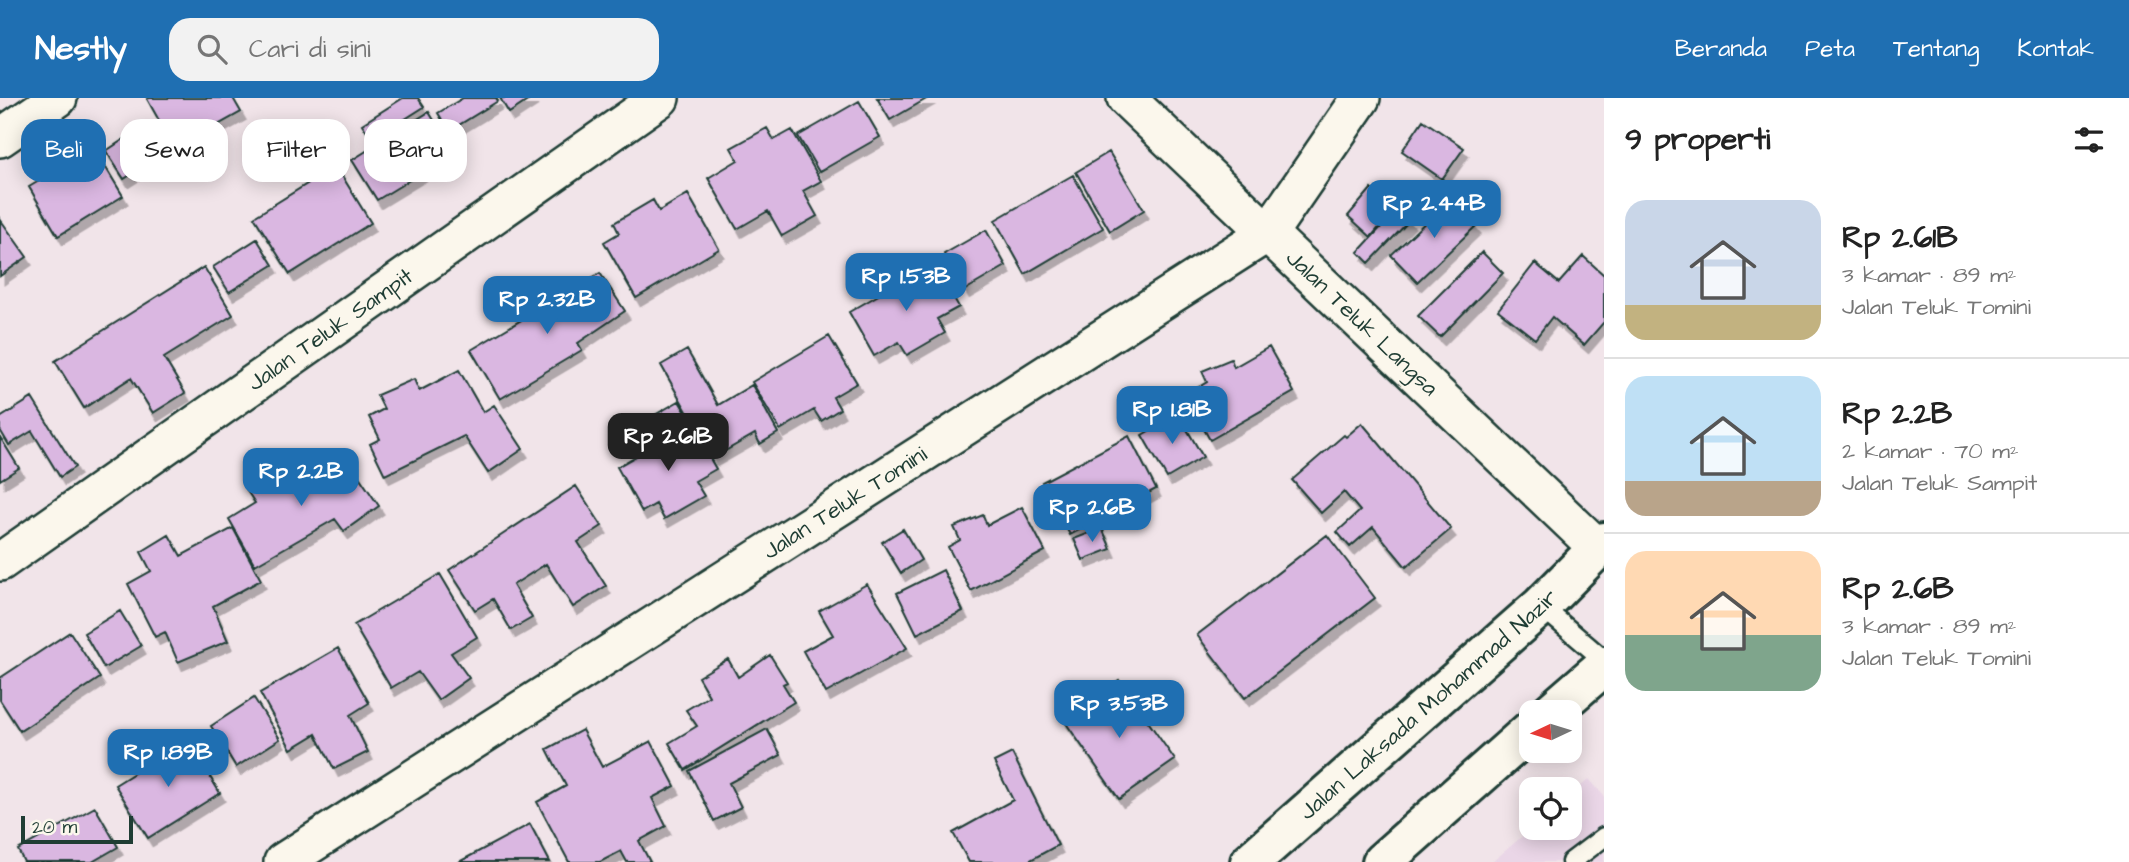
<!DOCTYPE html>
<html lang="id">
<head>
<meta charset="utf-8">
<style>
  body { margin:0; font-family:"Architects Daughter",sans-serif; background:#f2f2f2; color:#222; height:100vh; display:flex; flex-direction:column; font-size:26px; white-space:nowrap }
  * { box-sizing:border-box; margin:0 }
  p { font-size:23px; color:#767676 }
  .icon { flex:none; width:38px; height:38px; fill:none; stroke:currentColor; stroke-width:2; stroke-linecap:round; stroke-linejoin:round }
  .map { position:relative; flex:1; overflow:hidden }
  .panel { display:flex; flex-direction:column; background:#fff; width:525px }
  .panel>* { flex:none }
  .hud { position:absolute; left:21px; top:21px; width:665px; height:63px; display:flex; gap:14px }
  .needle { width:46px; rotate:266deg }
  .controls { position:absolute; left:1519px; top:602px; display:grid; gap:14px }
  .controls a { display:grid; place-items:center; width:63px; height:63px; border-radius:14px; background:#fff; box-shadow:0 4px 18px #0003; font-size:35px }
  .scale { position:absolute; left:21px; bottom:18px; width:112px; box-sizing:border-box; padding-left:7px; border:4px solid #1f3d34; border-top:0; font-size:19px; line-height:24px; white-space:nowrap; color:#1f3d34; -webkit-text-stroke:5px #fbf7ec; paint-order:stroke }
  .price { position:absolute; translate:-50% -60px; padding:0 16px; border-radius:14px; background:#1f6fb2; color:#fff; font-size:23px; line-height:46px; filter:drop-shadow(0 2px 4px #0008) }
  .price::after { content:''; position:absolute; left:50%; top:42px; width:21px; height:16px; margin-left:-10px; background:inherit; clip-path:polygon(0 0,100% 0,50% 100%) }
  .price.current { background:#222; color:#fff }
  ul { padding:0; list-style:none }
  li { display:flex; align-items:center; gap:21px; height:175px; padding:0 21px }
  li+li { border-top:2px solid #e0e0e0 }
  li span { display:grid; place-items:center; flex:none; width:196px; height:140px; border-radius:21px; color:#555 }
  li>.icon { margin-inline-start:auto }
  span .icon { width:84px; height:84px; fill:#fffc; stroke-width:1 }
  li b { font-size:30px }
  h2 { display:flex; justify-content:space-between; align-items:center; height:84px; padding:0 21px; font-size:30px }
  .pill { padding:0 24px; border-radius:21px; background:#fff; box-shadow:0 4px 18px #0003; font-size:24px; line-height:63px }
  .pill.current { background:#1f6fb2; color:#fff }
  header { display:flex; align-items:center; gap:42px; box-sizing:border-box; height:98px; padding:0 35px; background:#1f6fb2; color:#fff }
  header strong { font-size:33px }
  nav { display:flex; gap:38px; margin-inline-start:auto; font-size:24px }
  .search { width:490px; height:63px; background:#f2f2f2; display:flex; align-items:center; gap:18px; box-sizing:border-box; padding:0 24px; border-radius:21px; color:#767676; font-size:26px }
  main { display:flex; flex:1; min-height:0 }
  .map>svg:first-child { display:block }
  .built { fill:#ead6e7 }
  .building { fill:#dab7e1; stroke:#1f3d34; stroke-width:2; filter:url(#shadow) }
  .lines { fill:none; stroke-linecap:round; stroke-linejoin:round }
  .service-casing { stroke:#1f3d34; stroke-width:23 }
  .minor-casing { stroke:#1f3d34; stroke-width:42 }
  .tertiary-casing { stroke:#1f3d34; stroke-width:44 }
  .service { stroke:#fbf7ec; stroke-width:18 }
  .minor { stroke:#fbf7ec; stroke-width:37 }
  .tertiary { stroke:#fbf7ec; stroke-width:38 }
  .labels { text-anchor:middle; dominant-baseline:central; stroke-width:6; stroke-linejoin:round; paint-order:stroke }
  .street-label { font-size:23px; fill:#1f3d34; stroke:#fbf7ec }
</style>
</head>
<body>
<header>
<strong>Nestly</strong>
<div class="search"><svg class="icon" aria-label="search" viewBox="0 0 24 24"><circle cx="10" cy="10" r="6"/><path d="M15 15l6 6"/></svg>Cari di sini</div>
<nav><a>Beranda</a><a>Peta</a><a>Tentang</a><a>Kontak</a></nav>
</header>
<main>
<div class="map">
<svg width="1604" height="764" viewBox="0 0 1604 764">
  <defs>
    <filter id="shadow"><feDropShadow dx="4.5" dy="8" stdDeviation="0" flood-color="#0004"/></filter>
  </defs>
  <rect width="100%" height="100%" fill="#f1e4e9"/>
  <filter id="ink" filterUnits="userSpaceOnUse"><feTurbulence type="fractalNoise" baseFrequency=".0143" numOctaves="2"/><feDisplacementMap in="SourceGraphic" scale="14" xChannelSelector="R" yChannelSelector="G"/><feConvolveMatrix kernelMatrix="1 2 1 2 8 2 1 2 1" color-interpolation-filters="sRGB"/></filter>
  <g filter="url(#ink)">
    <path class="built" d="M 1589,681 L 1604,698 L 1604,764 L 1492,764 L 1532,730 L 1570,730 L 1570,698 Z"/>
    <path class="building" d="M 149,0 L 233,0 L 241,14 L 175,51 L 147,1 Z
      M 403,0 L 418,0 L 424,9 L 372,42 L 362,26 Z
      M 463,0 L 496,0 L 498,3 L 449,33 L 438,15 Z
      M 500,0 L 532,0 L 509,15 Z
      M 877,0 L 928,0 L 890,22 Z
      M 859,3 L 880,39 L 819,74 L 798,38 Z
      M 429,14 L 454,55 L 377,102 L 352,62 Z
      M 1423,22 L 1464,50 L 1442,81 L 1402,53 Z
      M 144,28 L 163,56 L 124,81 L 106,53 Z
      M 767,30 L 774,42 L 792,32 L 821,83 L 803,93 L 817,118 L 782,138 L 768,113 L 737,131 L 708,80 L 738,62 L 731,50 Z
      M 94,50 L 123,98 L 58,138 L 29,89 Z
      M 1109,54 L 1144,112 L 1110,133 L 1076,74 Z
      M 336,68 L 371,125 L 290,176 L 254,119 Z
      M 1073,77 L 1103,130 L 1025,176 L 995,122 Z
      M 1371,91 L 1394,112 L 1371,139 L 1348,118 Z
      M 688,96 L 719,151 L 636,200 L 604,144 L 619,135 L 614,125 L 653,102 L 659,113 Z
      M 1451,100 L 1476,128 L 1417,184 L 1391,157 Z
      M 1398,111 L 1410,122 L 1369,165 L 1358,154 Z
      M 0,121 L 27,159 L 0,178 Z
      M 986,132 L 1006,168 L 965,192 L 944,156 Z
      M 257,141 L 273,167 L 229,194 L 213,169 Z
      M 1482,154 L 1503,175 L 1440,239 L 1418,218 Z
      M 1583,158 L 1604,177 L 1604,224 L 1584,247 L 1552,219 L 1535,241 L 1498,212 L 1535,165 L 1559,185 Z
      M 934,165 L 959,209 L 937,221 L 945,235 L 907,257 L 899,244 L 874,258 L 849,214 Z
      M 204,169 L 233,217 L 164,260 L 185,295 L 153,315 L 131,280 L 84,310 L 55,263 Z
      M 600,175 L 625,213 L 578,245 L 582,252 L 500,301 L 471,252 Z
      M 829,238 L 857,285 L 833,299 L 840,311 L 821,323 L 814,312 L 780,332 L 752,284 Z
      M 1269,249 L 1294,294 L 1210,342 L 1185,297 L 1207,284 L 1202,273 L 1231,261 L 1234,269 Z
      M 687,252 L 718,307 L 752,287 L 778,335 L 760,346 L 755,336 L 713,360 L 661,267 Z
      M 459,272 L 483,314 L 494,307 L 523,351 L 488,375 L 464,338 L 385,377 L 370,346 L 380,341 L 369,319 L 384,311 L 377,297 L 414,281 L 419,293 Z
      M 32,300 L 75,369 L 60,379 L 32,333 L 9,347 L 0,332 L 0,320 Z
      M 679,303 L 688,318 L 637,347 L 629,332 Z
      M 1178,316 L 1203,359 L 1167,380 L 1142,337 Z
      M 1362,325 L 1451,431 L 1406,469 L 1373,429 L 1350,449 L 1337,434 L 1360,413 L 1344,394 L 1321,415 L 1292,382 L 1344,337 L 1346,339 Z
      M 691,327 L 716,371 L 695,383 L 704,398 L 664,421 L 656,406 L 642,414 L 617,369 Z
      M 1129,338 L 1156,391 L 1070,437 L 1042,384 Z
      M 0,339 L 19,370 L 0,382 Z
      M 341,355 L 357,382 L 360,380 L 379,408 L 344,433 L 335,421 L 255,467 L 229,421 L 255,405 L 247,393 L 272,375 L 282,390 Z
      M 576,388 L 602,428 L 578,444 L 606,488 L 573,509 L 546,466 L 513,487 L 532,520 L 511,532 L 493,501 L 475,512 L 449,472 Z
      M 1022,409 L 1045,453 L 971,493 L 948,449 L 960,442 L 954,429 L 983,417 L 987,427 Z
      M 233,430 L 261,482 L 213,508 L 228,543 L 178,564 L 165,534 L 155,539 L 128,486 L 151,473 L 141,454 L 169,437 L 181,458 Z
      M 1102,430 L 1111,451 L 1083,462 L 1074,441 Z
      M 903,431 L 921,462 L 901,475 L 882,444 Z
      M 1327,437 L 1375,500 L 1245,600 L 1197,537 Z
      M 943,472 L 963,513 L 917,536 L 897,495 Z
      M 440,476 L 477,539 L 451,555 L 469,580 L 438,602 L 418,574 L 391,590 L 354,527 Z
      M 867,486 L 907,550 L 826,595 L 803,553 L 833,537 L 819,513 Z
      M 120,513 L 141,548 L 104,570 L 84,535 Z
      M 70,534 L 100,580 L 20,633 L 0,602 L 0,580 Z
      M 338,550 L 369,605 L 350,617 L 368,654 L 334,671 L 316,636 L 291,651 L 260,595 Z
      M 770,557 L 787,584 L 783,586 L 794,604 L 685,672 L 669,645 L 697,628 L 686,612 L 709,598 L 698,579 L 728,561 L 738,579 Z
      M 1119,582 L 1175,662 L 1119,701 L 1063,621 Z
      M 254,600 L 280,641 L 236,669 L 211,628 Z
      M 767,631 L 781,657 L 729,685 L 741,709 L 714,723 L 689,673 Z
      M 582,632 L 602,669 L 651,643 L 675,688 L 652,700 L 666,728 L 639,743 L 650,764 L 627,764 L 621,753 L 600,764 L 569,764 L 537,704 L 566,688 L 547,651 Z
      M 187,642 L 220,695 L 148,740 L 115,687 Z
      M 1012,655 L 1058,747 L 1027,764 L 969,764 L 953,735 L 1013,702 L 994,664 Z
      M 95,709 L 118,749 L 92,764 L 24,764 L 18,752 Z
      M 530,726 L 550,764 L 459,764 Z"/>
    <g class="lines">
      <defs>
        <path id="service" d="M 1541,508 L 1604,562
          M 1571,764 L 1604,739"/>
        <g id="minor">
          <path id="s1" d="M 1126,0 L 1599,451"/>
          <path d="M 0,40 L 58,0"/>
          <path id="s2" d="M 0,464 L 660,0"/>
          <path id="s3" d="M 283,764 L 1269,134 L 1361,0"/>
        </g>
        <g id="tertiary">
          <path d="M 1551,614 L 1604,568"/>
          <path id="s4" d="M 1250,764 L 1541,508 L 1604,444"/>
          <path d="M 1382,764 L 1531,632"/>
        </g>
      </defs>
      <use href="#service" class="service-casing"/>
      <use href="#minor" class="minor-casing"/>
      <use href="#tertiary" class="tertiary-casing"/>
      <use href="#service" class="service"/>
      <use href="#minor" class="minor"/>
      <use href="#tertiary" class="tertiary"/>
    </g>
  </g>
  <g class="labels">
    <g class="street-label">
      <text stroke="none"><textPath href="#s1" startOffset="326">Jalan Teluk Langsa</textPath></text>
      <text stroke="none"><textPath href="#s2" startOffset="404">Jalan Teluk Sampit</textPath></text>
      <text stroke="none"><textPath href="#s3" startOffset="667">Jalan Teluk Tomini</textPath></text>
      <text stroke="none"><textPath href="#s4" startOffset="238">Jalan Laksada Mohammad Nazir</textPath></text>
    </g>
  </g>
</svg>
<div class="controls">
<a><svg class="needle" viewBox="-14 -14 28 28"><path d="M0-13l5 13h-10z" fill="#e53935"/><path d="M0 13l5-13h-10z" fill="#767676"/></svg></a>
<a><svg class="icon" aria-label="locate" viewBox="0 0 24 24"><circle cx="12" cy="12" r="6"/><path d="M12 2v4M12 18v4M2 12h4M18 12h4"/></svg></a>
</div>
<div class="scale">20 m</div>
<b class="price" style="left:1434px;top:142px">Rp 2.44B</b>
<b class="price" style="left:906px;top:215px">Rp 1.53B</b>
<b class="price" style="left:547px;top:238px">Rp 2.32B</b>
<b class="price" style="left:1172px;top:348px">Rp 1.81B</b>
<b class="price current" style="left:668px;top:375px">Rp 2.61B</b>
<b class="price" style="left:301px;top:410px">Rp 2.2B</b>
<b class="price" style="left:1092px;top:446px">Rp 2.6B</b>
<b class="price" style="left:1119px;top:642px">Rp 3.53B</b>
<b class="price" style="left:168px;top:691px">Rp 1.89B</b>
<div class="hud">
<a class="pill current">Beli</a>
<a class="pill">Sewa</a>
<a class="pill">Filter</a>
<a class="pill">Baru</a>
</div>
</div>
<section class="panel">
<h2>9 properti<svg class="icon" aria-label="filters" viewBox="0 0 24 24"><path d="M4 7h16M4 17h16"/><circle cx="9" cy="7" r="2"/><circle cx="15" cy="17" r="2"/></svg></h2>
<ul>
<li><span style="background:linear-gradient(#c9d6e8 75%,#c2b280 0)"><svg class="icon" aria-label="home" viewBox="0 0 24 24"><path d="M3 11l9-7 9 7M6 9v11h12V9"/></svg></span><div><b>Rp 2.61B</b><p>3 kamar · 89 m²</p><p>Jalan Teluk Tomini</p></div></li>
<li><span style="background:linear-gradient(#bfe0f5 75%,#b9a48a 0)"><svg class="icon" aria-label="home" viewBox="0 0 24 24"><path d="M3 11l9-7 9 7M6 9v11h12V9"/></svg></span><div><b>Rp 2.2B</b><p>2 kamar · 70 m²</p><p>Jalan Teluk Sampit</p></div></li>
<li><span style="background:linear-gradient(#ffd9b3 60%,#7fa58c 0)"><svg class="icon" aria-label="home" viewBox="0 0 24 24"><path d="M3 11l9-7 9 7M6 9v11h12V9"/></svg></span><div><b>Rp 2.6B</b><p>3 kamar · 89 m²</p><p>Jalan Teluk Tomini</p></div></li>
</ul>
</section>
</main>
</body>
</html>
